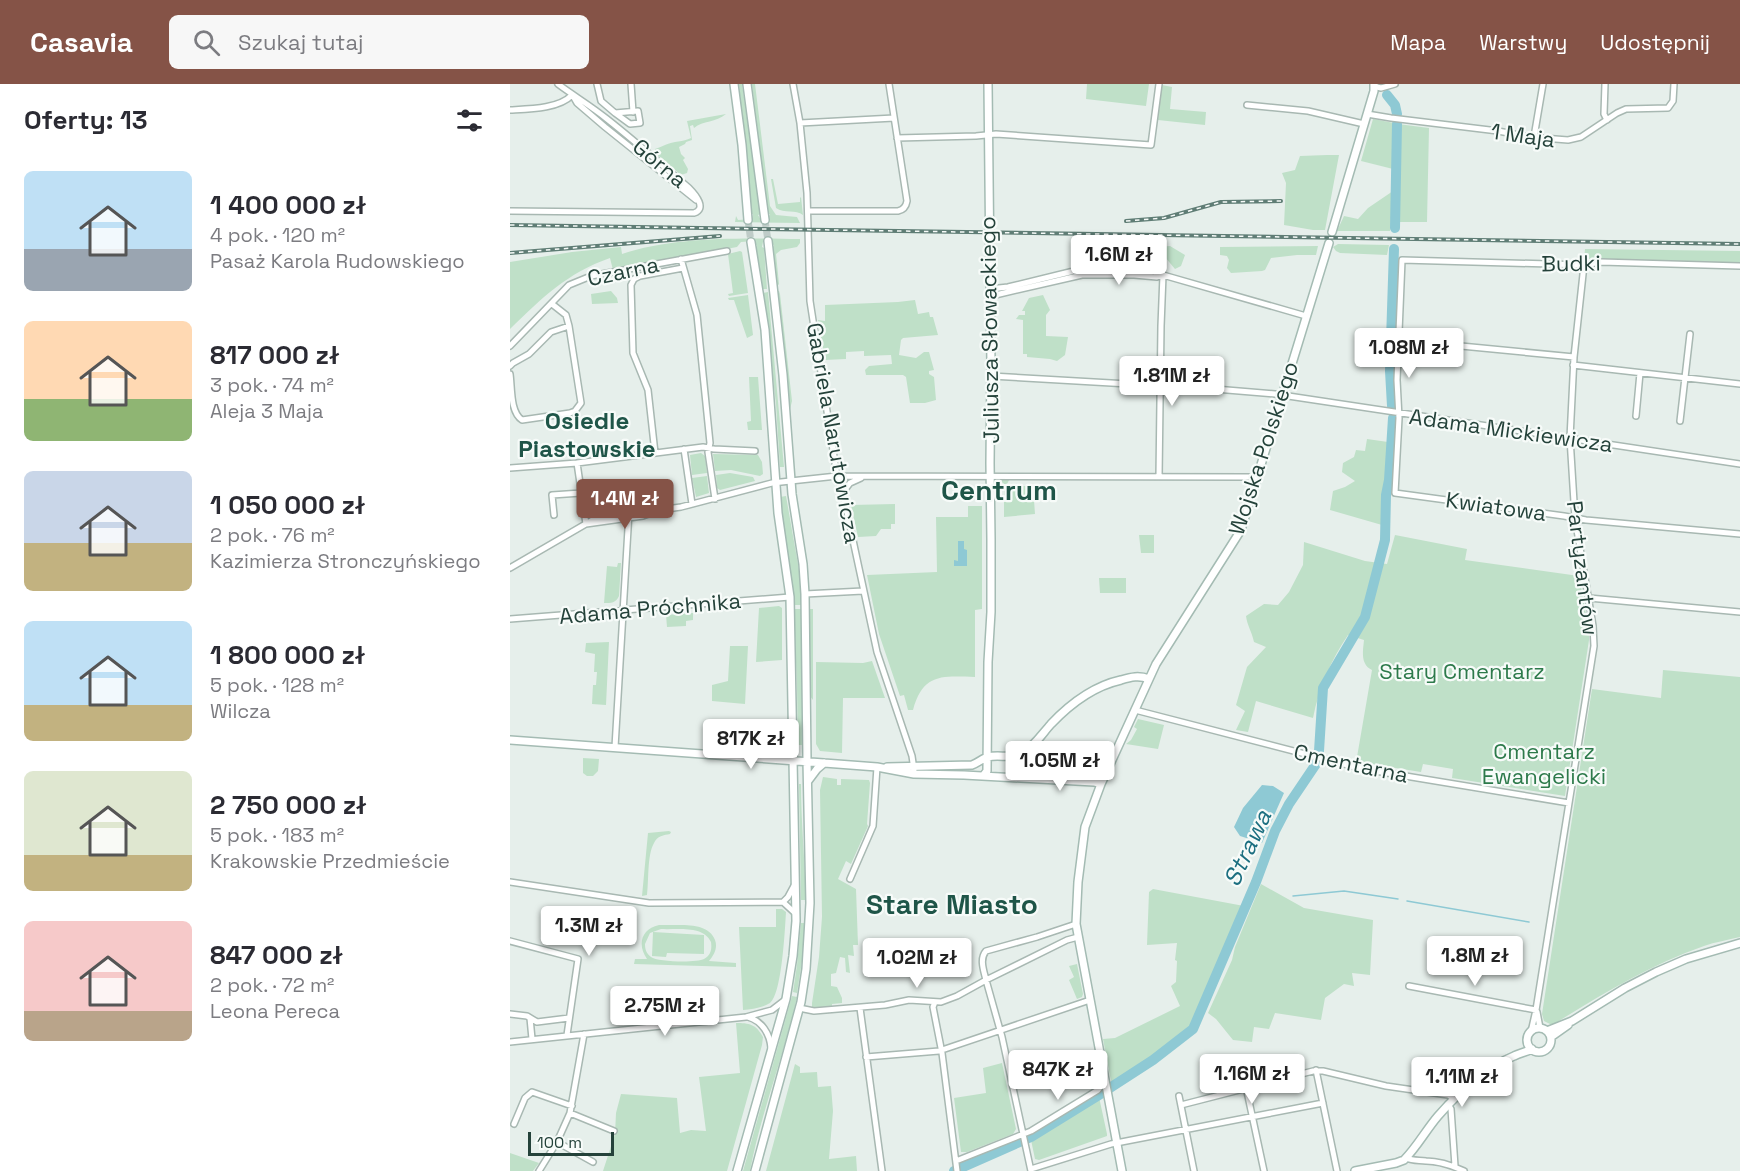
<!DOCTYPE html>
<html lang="pl">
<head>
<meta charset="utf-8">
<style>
  body { margin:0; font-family:"Space Grotesk",sans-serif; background:#f7f7f7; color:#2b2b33; height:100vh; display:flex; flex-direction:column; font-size:22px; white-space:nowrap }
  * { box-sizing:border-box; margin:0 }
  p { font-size:20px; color:#7c7c81 }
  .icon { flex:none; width:33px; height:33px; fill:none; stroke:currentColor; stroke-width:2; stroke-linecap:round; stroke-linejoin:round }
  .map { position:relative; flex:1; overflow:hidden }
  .side { display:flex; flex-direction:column; background:#fff; width:510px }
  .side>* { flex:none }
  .scale { position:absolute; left:18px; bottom:15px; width:86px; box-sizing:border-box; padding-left:6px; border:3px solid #24423a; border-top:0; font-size:16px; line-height:21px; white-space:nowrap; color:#24423a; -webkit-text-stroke:4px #f7fbf9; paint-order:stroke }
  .price { position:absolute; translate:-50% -51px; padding:0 14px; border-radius:6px; background:#fff; color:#222; font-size:20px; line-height:39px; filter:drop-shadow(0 2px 3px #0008) }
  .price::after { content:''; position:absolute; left:50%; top:36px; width:18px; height:14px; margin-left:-9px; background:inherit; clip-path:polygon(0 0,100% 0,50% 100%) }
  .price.active { background:#855347; color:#fff }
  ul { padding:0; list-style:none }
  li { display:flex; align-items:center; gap:18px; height:150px; padding:0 24px }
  li span { display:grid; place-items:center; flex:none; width:168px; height:120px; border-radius:9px; color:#555 }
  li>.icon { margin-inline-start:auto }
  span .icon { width:72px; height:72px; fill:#fffc; stroke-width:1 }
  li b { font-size:26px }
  h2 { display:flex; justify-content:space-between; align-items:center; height:72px; padding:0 24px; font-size:26px }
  header { display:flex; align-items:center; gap:36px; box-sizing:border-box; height:84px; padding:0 30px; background:#855347; color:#fff }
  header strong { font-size:28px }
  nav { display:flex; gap:33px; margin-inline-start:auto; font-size:21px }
  .search { width:420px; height:54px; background:#f7f7f7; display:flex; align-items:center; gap:15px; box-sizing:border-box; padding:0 21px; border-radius:9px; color:#7c7c81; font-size:22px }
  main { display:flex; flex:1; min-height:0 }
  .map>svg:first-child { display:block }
  .green { fill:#bfe0c8; fill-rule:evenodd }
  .water { fill:#8ec9d4 }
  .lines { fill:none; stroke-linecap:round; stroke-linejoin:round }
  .stream { stroke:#8ec9d4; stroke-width:1.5 }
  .river { stroke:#8ec9d4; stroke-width:10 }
  .secondary-tunnel { stroke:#bfccc8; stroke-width:7; stroke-dasharray:7 3.5; stroke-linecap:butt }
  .street-casing { stroke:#a8b8b2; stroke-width:8 }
  .secondary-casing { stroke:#a4bbb3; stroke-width:10 }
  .street { stroke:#fff; stroke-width:5 }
  .secondary { stroke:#fff; stroke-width:7 }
  .rail-casing { stroke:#5f7d75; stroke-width:4 }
  .rail { stroke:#f7fbf9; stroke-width:1.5; stroke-dasharray:4.5; stroke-linecap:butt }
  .labels { text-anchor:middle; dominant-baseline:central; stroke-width:4.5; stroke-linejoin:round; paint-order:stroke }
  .street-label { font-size:22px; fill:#24423a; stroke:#f7fbf9 }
  .park-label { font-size:22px; fill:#2d7a4b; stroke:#f7fbf9 }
  .neighbourhood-label { font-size:24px; font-weight:bold; fill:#1f5548; stroke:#f7fbf9 }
  .water-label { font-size:24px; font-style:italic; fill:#1c6f80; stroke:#f7fbf9 }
  .district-label { font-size:28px; font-weight:bold; fill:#1f5548; stroke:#f7fbf9 }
</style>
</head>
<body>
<header>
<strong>Casavia</strong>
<div class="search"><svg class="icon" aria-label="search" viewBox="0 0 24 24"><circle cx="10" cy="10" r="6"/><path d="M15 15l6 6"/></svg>Szukaj tutaj</div>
<nav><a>Mapa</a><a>Warstwy</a><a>Udostępnij</a></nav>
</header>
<main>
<section class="side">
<h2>Oferty: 13<svg class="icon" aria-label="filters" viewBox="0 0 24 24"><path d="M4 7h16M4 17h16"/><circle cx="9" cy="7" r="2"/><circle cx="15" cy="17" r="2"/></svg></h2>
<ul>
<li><span style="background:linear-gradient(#bfe0f5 65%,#9aa5b1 0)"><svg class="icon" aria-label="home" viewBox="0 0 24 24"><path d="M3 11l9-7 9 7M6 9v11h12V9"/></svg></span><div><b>1 400 000 zł</b><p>4 pok. · 120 m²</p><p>Pasaż Karola Rudowskiego</p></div></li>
<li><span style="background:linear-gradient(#ffd9b3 65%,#8fb573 0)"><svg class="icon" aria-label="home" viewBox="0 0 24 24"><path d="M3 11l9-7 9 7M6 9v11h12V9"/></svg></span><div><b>817 000 zł</b><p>3 pok. · 74 m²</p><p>Aleja 3 Maja</p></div></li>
<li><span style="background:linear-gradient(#c9d6e8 60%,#c2b280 0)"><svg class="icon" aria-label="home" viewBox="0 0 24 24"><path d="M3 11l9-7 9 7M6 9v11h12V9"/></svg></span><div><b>1 050 000 zł</b><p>2 pok. · 76 m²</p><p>Kazimierza Stronczyńskiego</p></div></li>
<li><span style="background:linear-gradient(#bfe0f5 70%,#c2b280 0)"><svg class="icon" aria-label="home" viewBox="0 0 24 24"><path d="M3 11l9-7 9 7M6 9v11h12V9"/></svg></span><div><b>1 800 000 zł</b><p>5 pok. · 128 m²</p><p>Wilcza</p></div></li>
<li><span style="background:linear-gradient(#dfe7d0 70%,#c2b280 0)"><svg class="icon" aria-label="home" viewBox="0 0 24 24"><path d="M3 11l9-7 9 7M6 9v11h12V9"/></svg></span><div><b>2 750 000 zł</b><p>5 pok. · 183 m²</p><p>Krakowskie Przedmieście</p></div></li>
<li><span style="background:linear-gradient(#f6c9c9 75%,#b9a48a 0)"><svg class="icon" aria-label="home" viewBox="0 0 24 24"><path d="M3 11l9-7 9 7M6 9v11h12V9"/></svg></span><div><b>847 000 zł</b><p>2 pok. · 72 m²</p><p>Leona Pereca</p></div></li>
</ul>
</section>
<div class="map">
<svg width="1230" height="1087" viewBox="0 0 1230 1087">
  <rect width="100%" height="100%" fill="#e6efeb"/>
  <path class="green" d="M 229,0 L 232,0 L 251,130 L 248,131 L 251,136 L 258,135 L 260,130 L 258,130 L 242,0 L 245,0 L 260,122 L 266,131 L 287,133 L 290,139 L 225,138 L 226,132 L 228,136 L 242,135 L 243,130 L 241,130 Z
    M 577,0 L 639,0 L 636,22 L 576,15 Z
    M 652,1 L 662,3 L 660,25 L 696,28 L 695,41 L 648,36 Z
    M 216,30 C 206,39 193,36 184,44 L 183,41 L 180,42 L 182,56 L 176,58 L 175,60 L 169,63 L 171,70 L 175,74 L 173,76 L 178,85 L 177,89 L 171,91 L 145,69 L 145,65 C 149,64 152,62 155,61 C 164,57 173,58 181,54 L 177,37 Z
    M 863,35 L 884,39 L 883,85 L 851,77 Z
    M 888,40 L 919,44 L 917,138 L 887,138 Z
    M 817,71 L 829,71 L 815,146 L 803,146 L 774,141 L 776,99 L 772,89 L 785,86 L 790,72 Z
    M 261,95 L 263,95 L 268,120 L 290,118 L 290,114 L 291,113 L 293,131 C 286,125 274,130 266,124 Z
    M 883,107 L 880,147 L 827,147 L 834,132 L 848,135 L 858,124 Z
    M 290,155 L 290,159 L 287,163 L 271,166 L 266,170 L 269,200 L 266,204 L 262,163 L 264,162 L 261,157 L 253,158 L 252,163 L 254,164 L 257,205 L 252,205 L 245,163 L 247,162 L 244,157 L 231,158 L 227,163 L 103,186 L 100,174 C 57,189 32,214 0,245 L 0,178 L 62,168 L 111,163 L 112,170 C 163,152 236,154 290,155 Z
    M 828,160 L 879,161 L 877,171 L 830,169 L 826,167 L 823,163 Z
    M 660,162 L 675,171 L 671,182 L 665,185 L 655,173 L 649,173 L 649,163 Z
    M 808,162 L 806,171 L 787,171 L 761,174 L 755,186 L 752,187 L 721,189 L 717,184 L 719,176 L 717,172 L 710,171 L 710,163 Z
    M 1075,165 L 1230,167 L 1230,179 L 1092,175 L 1074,177 Z
    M 230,167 L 232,168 L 238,209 L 219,212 L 218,210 L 223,209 L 218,170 Z
    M 101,207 L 107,214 L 108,219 L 82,220 L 81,210 Z
    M 267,207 L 269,207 L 270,210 L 282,317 L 280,325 Z
    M 258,208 L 274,383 L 270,383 L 266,320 L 253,209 Z
    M 238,211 L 243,251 L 237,254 L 224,216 L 219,216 L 218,214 Z
    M 533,211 L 540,226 L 536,231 L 536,252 L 558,253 L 555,271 L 547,277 L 540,275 L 517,273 L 517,270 L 513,270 L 513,236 L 506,235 L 509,231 L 515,231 L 515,227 L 512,227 L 519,214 Z
    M 405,216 L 408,230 L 419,228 L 420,233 L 423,233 L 428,251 L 393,254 L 391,256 L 389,271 L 406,274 L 414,268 L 419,268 L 424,286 L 419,287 L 419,290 L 424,293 L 426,316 L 415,319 L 400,319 L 396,293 L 393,291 L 356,291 L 355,286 L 359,282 L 382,280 L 381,271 L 354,272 L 354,267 L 336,268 L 336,275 L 315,276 L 308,236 L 315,237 L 315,221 L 388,218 Z
    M 239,293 L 248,293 L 252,346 L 238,346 L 237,338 L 241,337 Z
    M 857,355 L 878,358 L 872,441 L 820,426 L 823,407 L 835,403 L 845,397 L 832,388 L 833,379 L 844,373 L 846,366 L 855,367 Z
    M 191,369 L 195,372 L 197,389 L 182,391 L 180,371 Z
    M 203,370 L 248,371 L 252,378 L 253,390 L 250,392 L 221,386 L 205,387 Z
    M 220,389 L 243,393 L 245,397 L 210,406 L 207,404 L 206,391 Z
    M 197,392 L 199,409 L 186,413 L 182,394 Z
    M 492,396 L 499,396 L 497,400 L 502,400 L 500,402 L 530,402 L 531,409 L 524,416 L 525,430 L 494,433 L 494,402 L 496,402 L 492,398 Z
    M 276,412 L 292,503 L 292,521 L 284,521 C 282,485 273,449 270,413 Z
    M 385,420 L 385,440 L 381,440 L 381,445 L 371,445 L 366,452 L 348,453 L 341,421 Z
    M 458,422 L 472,422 L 472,525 L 465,526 L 465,593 C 432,592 413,589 403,626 L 398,626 L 394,611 L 390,612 L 369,550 L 357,491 L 427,488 L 426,433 L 458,433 Z
    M 629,451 L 644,451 L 644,469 L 631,469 Z
    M 885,451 L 957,465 L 955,476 L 1069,492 L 1079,548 L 1079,556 L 1055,712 L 942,694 L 943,685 L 913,680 L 911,688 L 848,678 L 847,673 L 862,586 C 850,580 853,567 854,556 L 838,551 C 821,576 809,604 803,634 L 746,617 L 738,648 L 726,646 L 735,627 L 726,621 L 737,583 L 756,563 L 744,558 C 742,548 737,541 736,532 L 754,520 L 768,521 L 779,508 L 793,481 L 794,458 L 855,477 L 877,480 Z
    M 108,479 L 111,479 L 109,512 C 106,519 101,519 94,519 L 97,482 L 107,483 Z
    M 589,494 L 616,494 L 616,509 L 590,509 Z
    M 269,522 L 272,524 L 272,576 L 246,578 L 249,524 Z
    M 284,525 L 292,525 L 293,661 L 288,661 L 287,605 Z
    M 299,525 L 303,525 L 303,616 L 300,612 Z
    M 183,529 L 183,536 L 176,537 L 176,542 L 157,543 L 156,531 Z
    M 99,558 L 96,621 L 82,620 L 83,601 L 86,601 L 87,588 L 84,588 L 85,570 L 75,568 L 76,559 Z
    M 220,562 L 238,562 L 235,620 L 202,617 L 202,601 L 218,597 Z
    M 362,577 L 375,614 L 333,614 L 332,669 L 310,667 L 306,660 L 306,578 L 353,579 Z
    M 1153,586 L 1230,593 L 1230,853 C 1218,856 1205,858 1194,862 C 1140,881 1092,910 1044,940 L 1040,940 L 1034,937 L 1032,930 L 1082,605 L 1151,614 Z
    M 628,635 L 654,641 L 648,665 L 616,660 L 621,656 L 627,645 L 624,643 Z
    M 73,674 L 89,675 L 88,687 L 83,692 L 77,692 L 73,689 Z
    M 313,693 L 327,695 L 327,701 L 331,701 L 331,695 L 359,696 L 360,699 L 357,740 L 358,742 L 341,780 L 336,777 L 328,795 L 346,805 L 348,861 L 343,861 L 344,872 L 338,871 L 340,889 L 336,888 L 335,874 L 330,873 L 326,889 L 321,890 L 321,902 L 327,903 L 332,914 L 332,919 L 322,920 L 322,923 L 304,925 L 302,924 L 302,919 L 309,873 L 312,833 L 310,706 Z
    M 289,700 L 291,700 C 291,739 295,777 296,816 L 291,816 Z
    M 159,747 L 161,748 L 160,750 C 154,751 147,752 144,759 C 137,771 139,797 137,811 L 132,812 L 138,749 Z
    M 751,800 L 794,824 L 863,836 L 860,891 L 842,889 L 844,902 L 834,900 L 815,914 L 811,936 L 765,929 L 759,945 L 744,943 L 742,958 L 723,956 L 706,935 L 698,929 L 722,876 L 725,863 Z
    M 643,805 L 734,822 L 710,882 L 684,938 L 645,972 L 605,1000 L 601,997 L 593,955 L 605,954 L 670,922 L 661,902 L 666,898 L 667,877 L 665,876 L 667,859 L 637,861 L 639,808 Z
    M 266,825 L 272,825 L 276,828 C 275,845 272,910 260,919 C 252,924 242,925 233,926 L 229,843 L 266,843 Z
    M 291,839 L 295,839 L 293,871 L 287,909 L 283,908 L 287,881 Z
    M 149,841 C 165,842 198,836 205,856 C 208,864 204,871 199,877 L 226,879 L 226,883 L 124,880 L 125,875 L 137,875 C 127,861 131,845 149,841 ZM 151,845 C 167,846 193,841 201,858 C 202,865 201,871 194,875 C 187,879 147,878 141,873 C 136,869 135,865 135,860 L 140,849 Z
    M 143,848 L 194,851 L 194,870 L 157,869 L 156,873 L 142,872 Z
    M 567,880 L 573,910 L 572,913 L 567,915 L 559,896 L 564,893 L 559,882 Z
    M 282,912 L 287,913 C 274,972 251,1028 240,1087 L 233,1087 Z
    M 136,918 L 150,919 L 153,933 L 141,936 L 128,922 L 136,922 Z
    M 226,939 C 239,939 246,940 253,953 L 252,961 L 217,1087 L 93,1087 L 105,1050 L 106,1029 L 111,1010 L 167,1014 L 170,1049 L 181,1046 L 196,1047 L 189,993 L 230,989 Z
    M 492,979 L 506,1045 L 503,1050 L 457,1068 L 451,1068 L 444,1014 L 476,1009 L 473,984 Z
    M 285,980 L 290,983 L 290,989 L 307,988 L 308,1003 L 321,1002 L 323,1027 L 319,1075 L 346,1072 L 347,1087 L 256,1087 Z
    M 589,1013 L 597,1050 L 597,1052 L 529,1076 L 525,1075 L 521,1056 Z
    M 0,1069 L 29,1079 L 23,1087 L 0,1087 Z"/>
  <path class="water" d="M 448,457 L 454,457 L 454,465 L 457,466 L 457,482 L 444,482 L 444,476 L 448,477 Z
    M 752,701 L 763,702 L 774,709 L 752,759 L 730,752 L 724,743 L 733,724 Z"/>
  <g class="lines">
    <path class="stream" d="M 783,812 L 834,807 L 888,815
      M 897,817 L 1019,838"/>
    <path class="river" d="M 877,11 L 885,21 L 887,30
      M 885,144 L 887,40
      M 882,322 L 880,287 L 884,165
      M 444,1087 L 521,1053 L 589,1011 L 643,976 L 683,945 L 746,798 L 765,747 L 779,720 L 806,680 L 809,667 L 813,604 L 855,533 L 875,456 L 876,411 L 879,396 L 883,334"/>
    <path class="secondary-tunnel" d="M 238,136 L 241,158
      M 255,136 L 258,157"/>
    <defs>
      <path id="street" d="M 87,0 L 91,17 L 105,29 L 128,27 L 130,39 L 120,40 L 105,29
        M 121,0 L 123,28
        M 283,0 L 290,39 L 297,109 L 300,217 L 327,392 L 332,405 L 367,568 L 402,672 L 404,686
        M 1095,0 L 1094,30 L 1097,36
        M 867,3 L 871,4 L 885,0
        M 63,12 L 67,19 L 95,43 L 186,116
        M 737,21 L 798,27 L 854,40
        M 0,26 C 18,25 49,25 62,11
        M 857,30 L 881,34 L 988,47 L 1020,53 L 1058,56 L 1071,53 L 1107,29 L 1116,25 L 1158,24 L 1163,17 L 1164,0
        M 290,39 L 384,34
        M 1024,53 L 1033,0
        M 387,54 L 466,52 L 486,50 L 641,61 L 649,0
        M 0,127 L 184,129 C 197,125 186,111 179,104 C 152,81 125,57 97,35 C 81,22 64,12 48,0
        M 298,127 L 388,127 C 393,126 396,123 397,117 L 379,0
        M 171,175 L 187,231 L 200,359 L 198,368 L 205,415
        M 1230,182 L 1091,178 L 1074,181 L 892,176 L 887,296 L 889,334 L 885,409 L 1054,432 L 1076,436 L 1230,450
        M 480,205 L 498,203 L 572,185 L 640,186 L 653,191 L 796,232
        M 481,212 L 572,191 L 624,191 L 647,193 L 653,191
        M 42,220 L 56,231 L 59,242
        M 889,256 L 1064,273
        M 0,262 L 59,201 L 81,192 L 217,167
        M 1063,281 L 1230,300
        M 0,282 L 3,279 L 19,270 L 41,248 L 59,242 L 71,319 L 65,327 L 60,329 L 12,336 C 0,328 2,304 0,290
        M 481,292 L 705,305 L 765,310 L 1230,380
        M 1126,332 L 1130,289
        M 1170,337 L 1180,250
        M 174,365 L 182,420
        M 145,369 L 138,306 L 123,269 L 121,201 L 124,195 L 130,192 L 173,184
        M 67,379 L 76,440
        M 0,384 L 67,379 L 193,363 L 204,365 L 245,367
        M 649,393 L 651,242 L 653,191
        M 333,408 L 340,399 L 351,394
        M 44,431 L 42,411 L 71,409
        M 76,440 L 133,432 L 149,426 L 171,423 L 262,399 L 327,392 L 736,393 L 742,393 L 746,396
        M 0,484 L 86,434 L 144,426
        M 295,510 L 353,507
        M 1079,514 L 1230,528
        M 0,535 L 280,513
        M 625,626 L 853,685 L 1059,719
        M 105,663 L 119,428
        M 340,795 L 363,742 L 367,683
        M 0,798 L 139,819 L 273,818 L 286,830
        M 273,818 L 278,813 L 285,800
        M 566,840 L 527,853 L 476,867 C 469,875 474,887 476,896 L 557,856 L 568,853
        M 0,857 L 68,875 L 57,951
        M 899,902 L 1026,926
        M 425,918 L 423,923 L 432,969 L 447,1087
        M 289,924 L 304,927 L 375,921 L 399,916 L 431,918 L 447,912 L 476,896 L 492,953 L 521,1087
        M 350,924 L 372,1087
        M 1027,928 L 1030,944
        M 0,930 L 17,932 L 27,938 L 59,934
        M 238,933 C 252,937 260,950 261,964
        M 20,934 L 22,955
        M 1021,948 L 1026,926 L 1084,562 L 1083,542 L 1065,434 L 1060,354 L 1064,273 L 1074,181
        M 0,958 L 236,933 L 262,926 L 275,916
        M 356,973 L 429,967 L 580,916
        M 806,986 L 827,1087
        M 736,1003 L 754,1087
        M 669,1012 L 684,1087
        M 938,1020 L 941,1025 L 945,1082
        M 671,1021 L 803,987 L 813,987 L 876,1002 L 938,1011 L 944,1015
        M 60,1029 L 104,1047
        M 4,1040 L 15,1014 L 22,1008 L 62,1022
        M 47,1058 L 83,1078
        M 896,1074 C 903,1077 909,1076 916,1077 C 929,1077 941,1081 954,1087
        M 446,1077 L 521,1047 L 588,1006 L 595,997
        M 521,1085 L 601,1060 L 813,1019
        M 29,1087 L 47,1058 L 60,1029 L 74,950"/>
      <path id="secondary" d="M 224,0 L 232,61 L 238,136
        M 237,0 L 255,136
        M 822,148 L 864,7 L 864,0
        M 0,656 L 314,679 L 367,683 L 404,690 L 454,691 L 584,698 L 591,700
        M 377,683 L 462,681 C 468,679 473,674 478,673 C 488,670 501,675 511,670 C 523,664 532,650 541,640 C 560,620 584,602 611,596 C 621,593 629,591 639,595
        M 473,692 L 477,687 L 478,578 L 481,528 L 481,455 L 480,379 L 481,282 L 478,0
        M 298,697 L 307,685 L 314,679
        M1017 956a12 12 0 1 1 24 0a12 12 0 1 1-24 0Z
        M 1037,947 L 1062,937 L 1115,904 L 1146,888 L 1176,875 L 1230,859
        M 1041,953 L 1058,941
        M 227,1087 L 276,915 L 283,872 L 286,837 L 280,513 L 268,429 L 255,246 L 241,158
        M 245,1087 L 291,918 L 296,885 L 300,819 L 297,677 L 295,510 L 293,480 L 282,410 L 273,291 L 258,157
        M 612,1087 L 566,840 L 568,798 L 575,743 L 591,700 L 646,580 L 731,446 L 819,159
        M 845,1087 L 886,1079 L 894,1076 C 907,1063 916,1046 928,1032 C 949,1008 975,984 1004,972 C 1010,969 1016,968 1022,965"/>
    </defs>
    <use href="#street" class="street-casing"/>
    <use href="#secondary" class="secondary-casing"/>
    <use href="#street" class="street"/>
    <use href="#secondary" class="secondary"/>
    <defs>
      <path id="rail" d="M 616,137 L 654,134 L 711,118 L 771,117
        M 0,141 L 1230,160
        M 0,169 L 210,152"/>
    </defs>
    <use href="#rail" class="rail-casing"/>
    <use href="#rail" class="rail"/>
  </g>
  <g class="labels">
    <g class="street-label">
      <text transform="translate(1013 51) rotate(8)">1 Maja</text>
      <text transform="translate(150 79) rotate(40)">Górna</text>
      <text transform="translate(1061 179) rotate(-1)">Budki</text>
      <text transform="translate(113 187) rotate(-12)">Czarna</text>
      <text transform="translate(479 246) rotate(-91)">Juliusza Słowackiego</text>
      <text transform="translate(1001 346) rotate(8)">Adama Mickiewicza</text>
      <text transform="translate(324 349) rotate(80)">Gabriela Narutowicza</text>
      <text transform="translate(753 364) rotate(-72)">Wojska Polskiego</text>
      <text transform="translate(986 422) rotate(8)">Kwiatowa</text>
      <text transform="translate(1073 484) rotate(83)">Partyzantów</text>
      <text transform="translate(140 524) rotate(-5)">Adama Próchnika</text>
      <text transform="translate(841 679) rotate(12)">Cmentarna</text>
    </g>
    <g class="park-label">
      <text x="952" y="587">Stary Cmentarz</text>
      <text x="1034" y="667">Cmentarz<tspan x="1034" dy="25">Ewangelicki</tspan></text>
    </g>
    <g class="neighbourhood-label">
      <text x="77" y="336">Osiedle<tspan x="77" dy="28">Piastowskie</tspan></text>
    </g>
    <g class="water-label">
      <text transform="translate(737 764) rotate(-65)">Strawa</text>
    </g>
    <g class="district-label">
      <text x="489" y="406">Centrum</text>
      <text x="442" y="820">Stare Miasto</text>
    </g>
  </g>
</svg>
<div class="scale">100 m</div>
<b class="price" style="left:609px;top:202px">1.6M zł</b>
<b class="price" style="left:899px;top:295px">1.08M zł</b>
<b class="price" style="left:662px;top:323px">1.81M zł</b>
<b class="price active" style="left:115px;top:446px">1.4M zł</b>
<b class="price" style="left:241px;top:686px">817K zł</b>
<b class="price" style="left:550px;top:708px">1.05M zł</b>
<b class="price" style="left:79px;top:873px">1.3M zł</b>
<b class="price" style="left:965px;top:903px">1.8M zł</b>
<b class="price" style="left:407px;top:905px">1.02M zł</b>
<b class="price" style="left:155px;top:953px">2.75M zł</b>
<b class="price" style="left:548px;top:1017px">847K zł</b>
<b class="price" style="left:742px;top:1021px">1.16M zł</b>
<b class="price" style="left:952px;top:1024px">1.11M zł</b>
</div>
</main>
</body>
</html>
